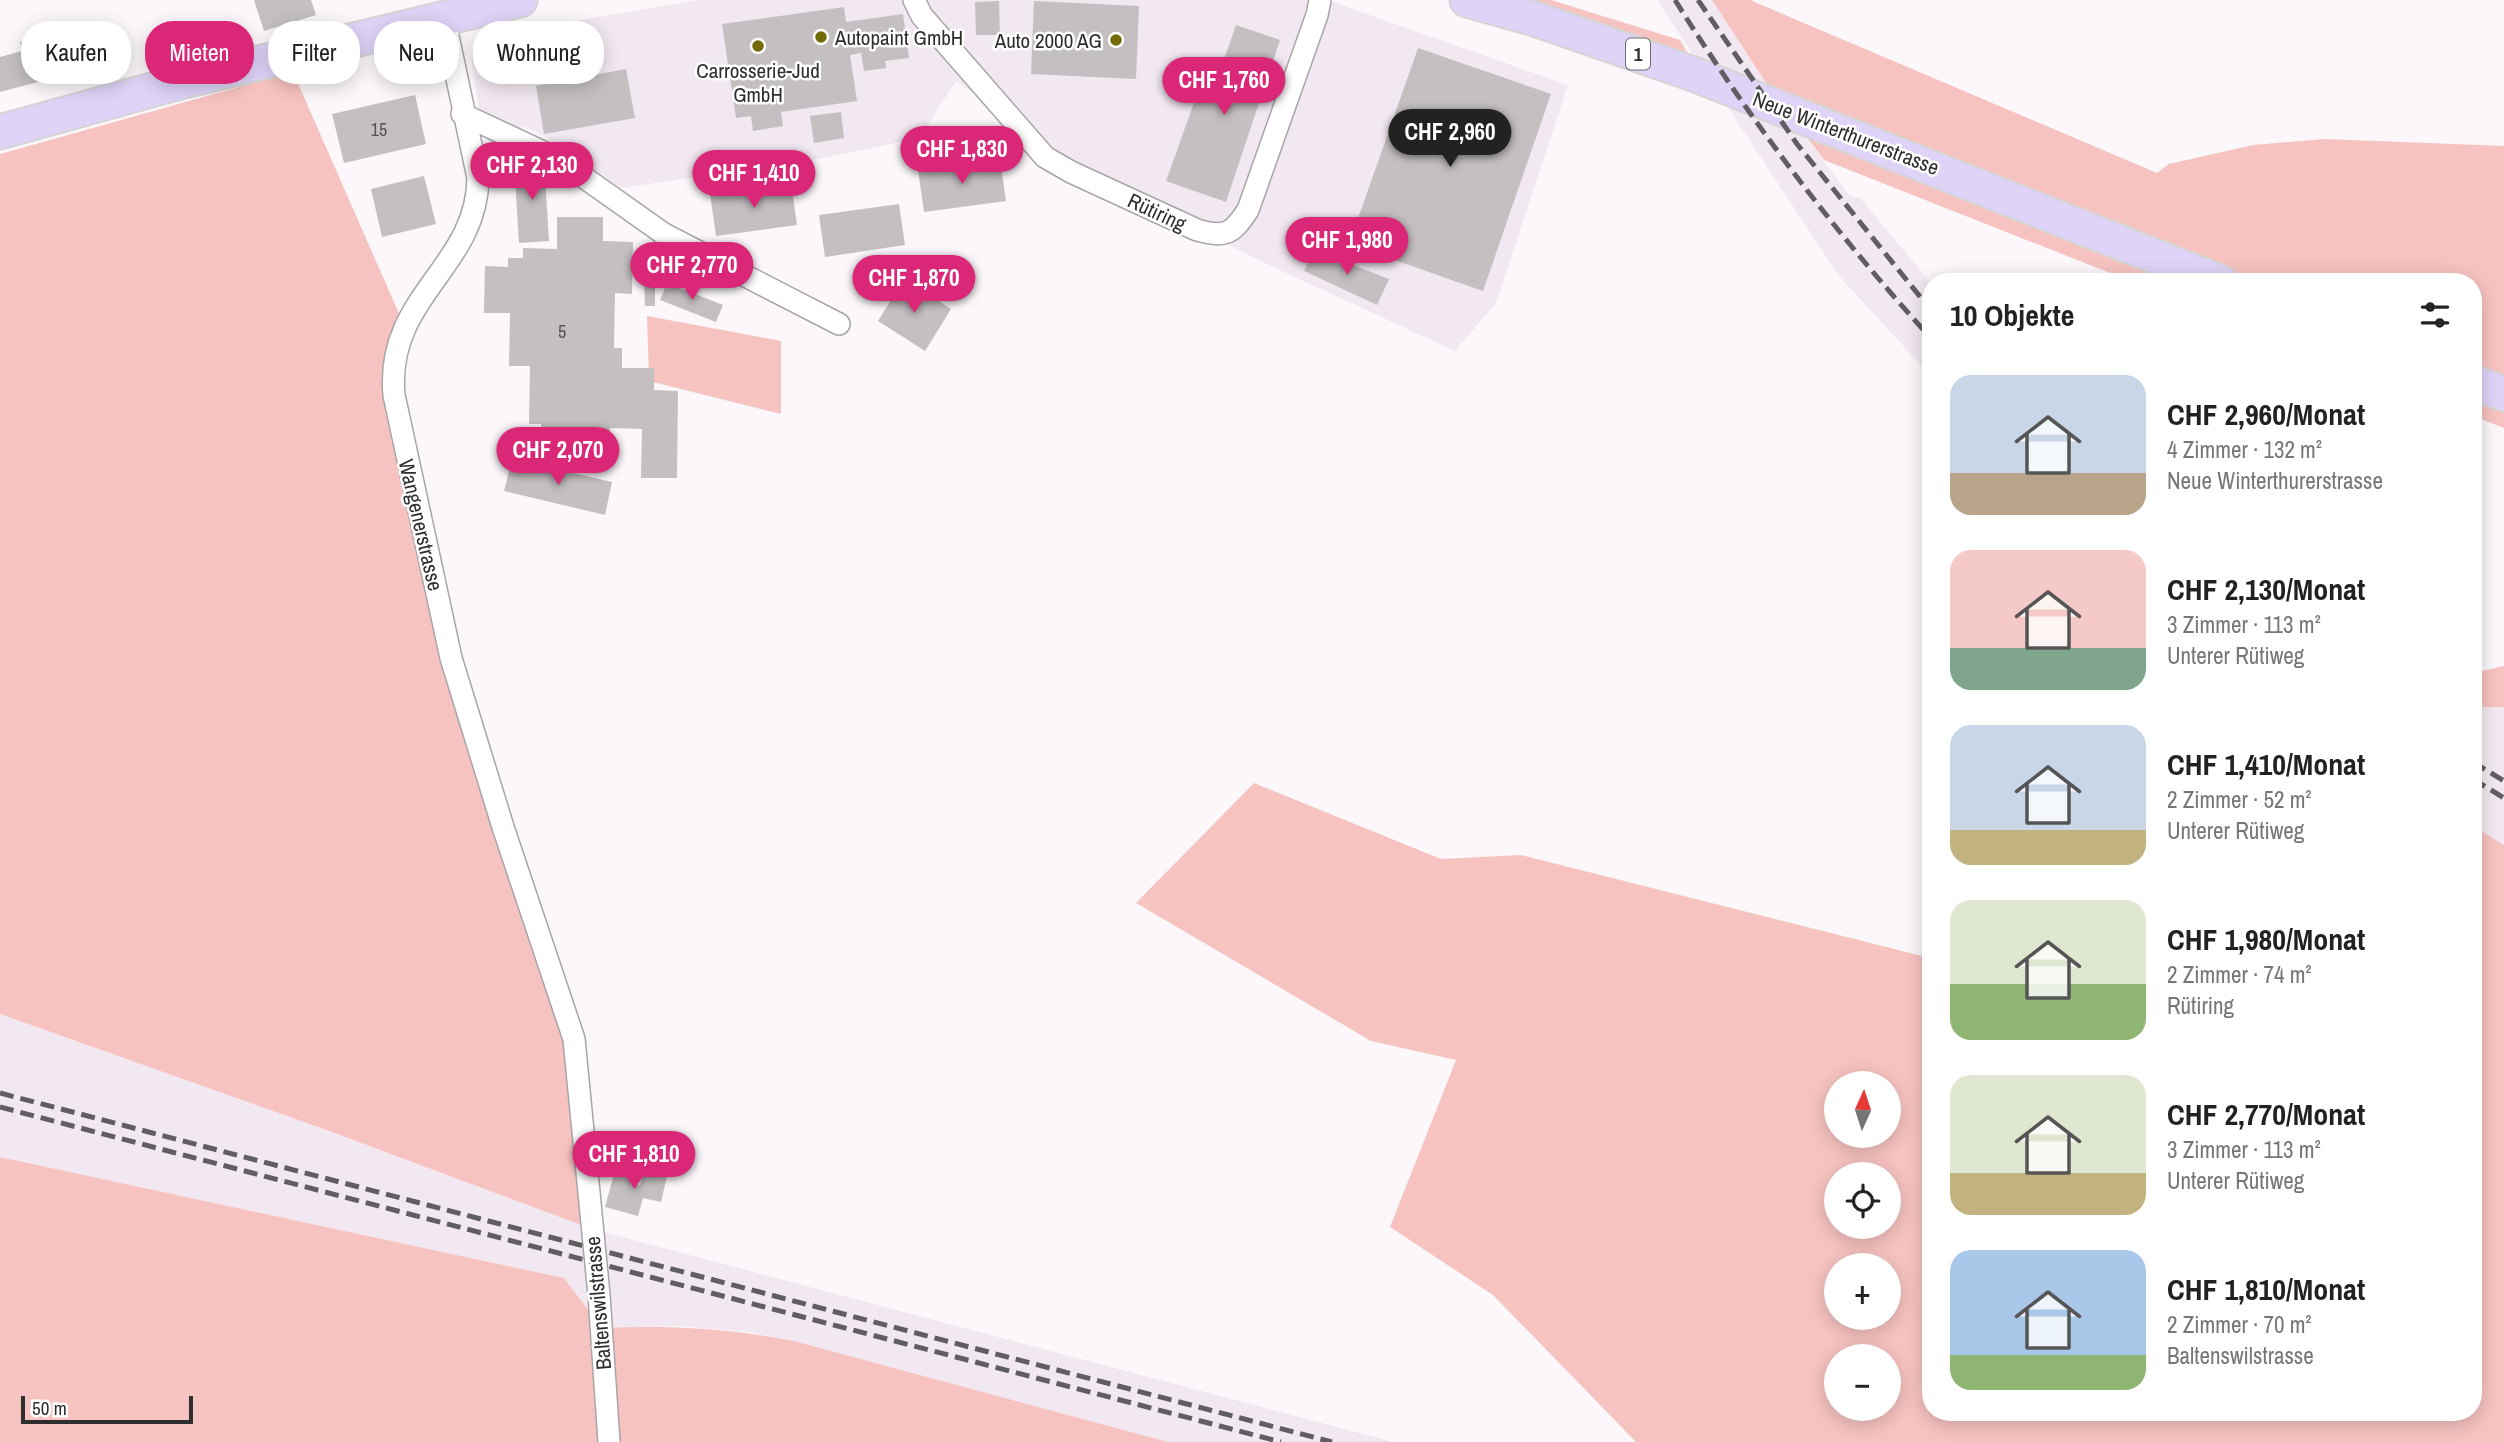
<!DOCTYPE html>
<html lang="de">
<head>
<meta charset="utf-8">
<style>
  body { margin:0; font-family:"Archivo Narrow",sans-serif; background:#f2f2f2; color:#222; height:100vh; display:flex; flex-direction:column; font-size:26px; white-space:nowrap }
  * { box-sizing:border-box; margin:0 }
  p { font-size:23px; color:#767676 }
  .icon { flex:none; width:38px; height:38px; fill:none; stroke:currentColor; stroke-width:2; stroke-linecap:round; stroke-linejoin:round }
  .map { position:relative; flex:1; overflow:hidden }
  .side { position:absolute; left:1922px; top:273px; width:560px; height:1148px; display:flex; flex-direction:column; background:#fff; border-radius:28px; box-shadow:0 4px 18px #0003 }
  .side>* { flex:none }
  .top-card { position:absolute; left:21px; top:21px; width:665px; height:63px; display:flex; gap:14px }
  .needle { width:46px; rotate:3deg }
  .fabs { position:absolute; left:1824px; top:1071px; display:grid; gap:14px }
  .fabs a { display:grid; place-items:center; width:77px; height:77px; border-radius:50%; background:#fff; box-shadow:0 4px 18px #0003; font-size:35px }
  .scale { position:absolute; left:21px; bottom:18px; width:172px; box-sizing:border-box; padding-left:7px; border:4px solid #2f2e2f; border-top:0; font-size:19px; line-height:24px; white-space:nowrap; color:#2f2e2f; -webkit-text-stroke:5px #fff; paint-order:stroke }
  .price { position:absolute; translate:-50% -60px; padding:0 16px; border-radius:24px; background:#db2777; color:#fff; font-size:23px; line-height:46px; filter:drop-shadow(0 2px 4px #0008) }
  .price::after { content:''; position:absolute; left:50%; top:42px; width:21px; height:16px; margin-left:-10px; background:inherit; clip-path:polygon(0 0,100% 0,50% 100%) }
  .price.active { background:#222; color:#fff }
  ul { padding:0; list-style:none }
  li { display:flex; align-items:center; gap:21px; height:175px; padding:0 28px }
  li span { display:grid; place-items:center; flex:none; width:196px; height:140px; border-radius:21px; color:#555 }
  li>.icon { margin-inline-start:auto }
  span .icon { width:84px; height:84px; fill:#fffc; stroke-width:1 }
  li b { font-size:30px }
  h2 { display:flex; justify-content:space-between; align-items:center; height:84px; padding:0 28px; font-size:30px }
  .tag { padding:0 24px; border-radius:28px; background:#fff; box-shadow:0 4px 18px #0003; font-size:24px; line-height:63px }
  .tag.active { background:#db2777; color:#fff }
  .map>svg:first-child { display:block }
  .built { fill:#f2e8f1 }
  .green { fill:#f7c3c0; fill-rule:evenodd }
  .building { fill:#c4bfc0 }
  .lines { fill:none; stroke-linecap:round; stroke-linejoin:round }
  .street-casing { stroke:#a8a5a8; stroke-width:24 }
  .primary-casing { stroke:#d5d5d5; stroke-width:37 }
  .street { stroke:#fff; stroke-width:21 }
  .primary { stroke:#dfd3f7; stroke-width:33 }
  .rail { stroke:#605e60; stroke-width:5; stroke-dasharray:14 7; stroke-linecap:butt }
  .poi-dot { fill:#726b06; stroke:#fff; stroke-width:2.5 }
  .labels { text-anchor:middle; dominant-baseline:central; stroke-width:5; stroke-linejoin:round; paint-order:stroke }
  .number-label { font-size:18px; fill:#545253 }
  .shield { fill:#fff; stroke:#6d6d6d; stroke-width:2 }
  .shield-label { font-size:19px; font-weight:bold; fill:#2f2e2f }
  .poi-label { font-size:21px; fill:#2f2e2f; stroke:#fff; text-anchor:start }
  .street-label { font-size:21px; fill:#2f2e2f; stroke:#fff }
</style>
</head>
<body>
<div class="map">
<svg width="2504" height="1442" viewBox="0 0 2504 1442">
  <rect width="100%" height="100%" fill="#fbf7fa"/>
  <path class="built" d="M 698,0 L 1327,0 L 1568,85 L 1496,303 L 1455,351 L 1254,258 L 1060,156 L 956,81 L 919,138 L 818,159 L 621,188 L 554,141 L 524,126 L 515,131 L 480,115 L 471,59 L 479,45 L 491,35 Z
    M 1657,0 L 1712,0 L 1770,89 L 1849,195 L 1860,198 L 1930,282 L 1930,375 L 1839,276 Z
    M 2473,707 L 2504,707 L 2504,845 L 2473,826 Z
    M 0,1014 L 332,1132 L 592,1229 L 1393,1442 L 1168,1442 L 794,1341 L 751,1332 L 676,1326 L 602,1328 L 564,1278 L 0,1157 Z"/>
  <path class="green" d="M 1529,0 L 1551,0 L 1680,40 L 1688,54 Z
    M 1712,0 L 1750,0 L 2157,173 L 2169,164 L 2253,145 L 2325,139 L 2504,146 L 2504,428 L 2473,416 L 2473,282 L 2133,282 L 1824,160 L 1770,89 Z
    M 293,72 L 404,325 L 393,360 L 451,658 L 574,1039 L 592,1229 L 332,1132 L 0,1014 L 0,154 Z
    M 647,316 L 781,341 L 781,414 L 649,381 Z
    M 2504,666 L 2504,707 L 2473,707 L 2473,673 Z
    M 1254,783 L 1441,859 L 1521,855 L 1930,958 L 1930,1412 L 2473,1412 L 2473,826 L 2504,845 L 2504,1442 L 1636,1442 L 1493,1295 L 1390,1227 L 1456,1060 L 1371,1041 L 1136,903 ZM 1836,1083 L 1888,1083 L 1888,1136 L 1836,1136 ZM 1836,1174 L 1888,1174 L 1888,1227 L 1836,1227 ZM 1836,1265 L 1888,1265 L 1888,1318 L 1836,1318 ZM 1836,1356 L 1888,1356 L 1888,1409 L 1836,1409 Z
    M 0,1157 L 564,1278 L 602,1328 C 668,1325 729,1328 794,1341 L 1168,1442 L 0,1442 Z"/>
  <path class="building" d="M 254,0 L 311,0 L 316,15 L 264,31 Z
    M 999,1 L 1000,35 L 976,35 L 975,2 Z
    M 1034,1 L 1139,6 L 1136,79 L 1031,74 Z
    M 844,7 L 846,22 L 903,14 L 909,58 L 885,61 L 886,68 L 864,71 L 861,53 L 850,55 L 857,101 L 781,112 L 783,126 L 753,131 L 751,116 L 736,118 L 722,24 Z
    M 1236,25 L 1280,40 L 1226,202 L 1166,181 L 1200,86 L 1213,91 Z
    M 49,34 L 53,50 L 87,41 L 95,67 L 0,92 L 0,57 L 22,51 L 20,42 Z
    M 1418,48 L 1551,94 L 1483,291 L 1349,244 Z
    M 626,69 L 635,118 L 544,134 L 536,86 Z
    M 415,95 L 426,144 L 344,163 L 332,114 Z
    M 841,112 L 844,138 L 814,143 L 810,116 Z
    M 1000,159 L 1006,201 L 924,212 L 918,170 Z
    M 544,160 L 549,241 L 519,243 L 514,162 Z
    M 424,176 L 436,224 L 382,237 L 371,189 Z
    M 791,183 L 797,225 L 716,236 L 710,194 Z
    M 899,204 L 905,245 L 825,257 L 819,215 Z
    M 557,217 L 603,217 L 603,241 L 633,242 L 632,294 L 615,293 L 614,348 L 622,348 L 622,368 L 654,368 L 654,390 L 678,391 L 677,478 L 641,478 L 642,429 L 610,428 L 609,458 L 540,457 L 541,424 L 529,424 L 530,366 L 509,366 L 510,313 L 484,313 L 485,266 L 508,267 L 508,258 L 523,258 L 523,248 L 557,249 Z
    M 1314,250 L 1389,279 L 1377,305 L 1304,271 Z
    M 904,279 L 951,309 L 925,351 L 878,321 Z
    M 644,282 L 655,282 L 655,306 L 645,306 Z
    M 667,283 L 723,305 L 716,322 L 660,300 Z
    M 512,459 L 612,482 L 605,515 L 504,491 Z
    M 615,1170 L 636,1175 L 634,1184 L 640,1185 L 644,1170 L 667,1176 L 661,1202 L 643,1198 L 638,1216 L 605,1207 Z"/>
  <g class="lines">
    <defs>
      <path id="street" d="M 914,0 L 922,16 L 1045,157 L 1071,172 L 1197,230 C 1226,238 1232,234 1248,210 L 1317,15 L 1320,0
        M 444,17 L 478,178 C 477,268 385,296 394,395 L 451,658 L 503,827 L 574,1039 L 599,1295 L 609,1442
        M 462,114 L 558,159 L 664,234 L 839,324"/>
      <path id="primary" d="M 1467,0 L 1535,19 L 1696,75 L 2220,282
        M 0,132 L 184,81 L 520,0
        M 2473,382 L 2504,394"/>
    </defs>
    <use href="#street" class="street-casing"/>
    <use href="#primary" class="primary-casing"/>
    <use href="#street" class="street"/>
    <use href="#primary" class="primary"/>
    <path class="rail" d="M 1675,0 C 1750,120 1835,233 1930,337
      M 1698,0 L 1797,144 L 1930,309
      M 2473,762 L 2504,781
      M 2473,779 L 2504,798
      M 0,1093 L 1332,1442
      M 0,1107 L 1281,1442"/>
  </g>
  <g class="poi-dot">
    <circle cx="821" cy="37" r="7"/>
    <circle cx="1116" cy="40" r="7"/>
    <circle cx="758" cy="46" r="7"/>
  </g>
  <g class="labels">
    <g class="number-label">
      <text x="379" y="129">15</text>
      <text x="562" y="331">5</text>
    </g>
    <rect class="shield" x="1626" y="38.5" width="24" height="31" rx="5"/>
    <g class="shield-label">
      <text x="1638" y="54">1</text>
    </g>
    <g class="poi-label">
      <text x="835" y="37">Autopaint GmbH</text>
      <text x="1102" y="40" text-anchor="end">Auto 2000 AG</text>
      <text x="758" y="70" text-anchor="middle">Carrosserie-Jud<tspan x="758" dy="24">GmbH</tspan></text>
    </g>
    <g class="street-label">
      <text transform="translate(1846 133) rotate(21)">Neue Winterthurerstrasse</text>
      <text transform="translate(1157 212) rotate(25)">Rütiring</text>
      <text transform="translate(421 525) rotate(77)">Wangenerstrasse</text>
      <text transform="translate(598 1303) rotate(-95)">Baltenswilstrasse</text>
    </g>
  </g>
</svg>
<div class="fabs">
<a><svg class="needle" viewBox="-14 -14 28 28"><path d="M0-13l5 13h-10z" fill="#e53935"/><path d="M0 13l5-13h-10z" fill="#767676"/></svg></a>
<a><svg class="icon" aria-label="locate" viewBox="0 0 24 24"><circle cx="12" cy="12" r="6"/><path d="M12 2v4M12 18v4M2 12h4M18 12h4"/></svg></a>
<a>+</a>
<a>−</a>
</div>
<div class="scale">50 m</div>
<b class="price" style="left:1224px;top:117px">CHF 1,760</b>
<b class="price active" style="left:1450px;top:169px">CHF 2,960</b>
<b class="price" style="left:962px;top:186px">CHF 1,830</b>
<b class="price" style="left:532px;top:202px">CHF 2,130</b>
<b class="price" style="left:754px;top:210px">CHF 1,410</b>
<b class="price" style="left:1347px;top:277px">CHF 1,980</b>
<b class="price" style="left:692px;top:302px">CHF 2,770</b>
<b class="price" style="left:914px;top:315px">CHF 1,870</b>
<b class="price" style="left:558px;top:487px">CHF 2,070</b>
<b class="price" style="left:634px;top:1191px">CHF 1,810</b>
<div class="top-card">
<a class="tag">Kaufen</a>
<a class="tag active">Mieten</a>
<a class="tag">Filter</a>
<a class="tag">Neu</a>
<a class="tag">Wohnung</a>
</div>
<section class="side">
<h2>10 Objekte<svg class="icon" aria-label="filters" viewBox="0 0 24 24"><path d="M4 7h16M4 17h16"/><circle cx="9" cy="7" r="2"/><circle cx="15" cy="17" r="2"/></svg></h2>
<ul>
<li><span style="background:linear-gradient(#c9d6e8 70%,#b9a48a 0)"><svg class="icon" aria-label="home" viewBox="0 0 24 24"><path d="M3 11l9-7 9 7M6 9v11h12V9"/></svg></span><div><b>CHF 2,960/Monat</b><p>4 Zimmer · 132 m²</p><p>Neue Winterthurerstrasse</p></div></li>
<li><span style="background:linear-gradient(#f6c9c9 70%,#7fa58c 0)"><svg class="icon" aria-label="home" viewBox="0 0 24 24"><path d="M3 11l9-7 9 7M6 9v11h12V9"/></svg></span><div><b>CHF 2,130/Monat</b><p>3 Zimmer · 113 m²</p><p>Unterer Rütiweg</p></div></li>
<li><span style="background:linear-gradient(#c9d6e8 75%,#c2b280 0)"><svg class="icon" aria-label="home" viewBox="0 0 24 24"><path d="M3 11l9-7 9 7M6 9v11h12V9"/></svg></span><div><b>CHF 1,410/Monat</b><p>2 Zimmer · 52 m²</p><p>Unterer Rütiweg</p></div></li>
<li><span style="background:linear-gradient(#dfe7d0 60%,#8fb573 0)"><svg class="icon" aria-label="home" viewBox="0 0 24 24"><path d="M3 11l9-7 9 7M6 9v11h12V9"/></svg></span><div><b>CHF 1,980/Monat</b><p>2 Zimmer · 74 m²</p><p>Rütiring</p></div></li>
<li><span style="background:linear-gradient(#dfe7d0 70%,#c2b280 0)"><svg class="icon" aria-label="home" viewBox="0 0 24 24"><path d="M3 11l9-7 9 7M6 9v11h12V9"/></svg></span><div><b>CHF 2,770/Monat</b><p>3 Zimmer · 113 m²</p><p>Unterer Rütiweg</p></div></li>
<li><span style="background:linear-gradient(#a9c7e8 75%,#8fb573 0)"><svg class="icon" aria-label="home" viewBox="0 0 24 24"><path d="M3 11l9-7 9 7M6 9v11h12V9"/></svg></span><div><b>CHF 1,810/Monat</b><p>2 Zimmer · 70 m²</p><p>Baltenswilstrasse</p></div></li>
</ul>
</section>
</div>
</body>
</html>
